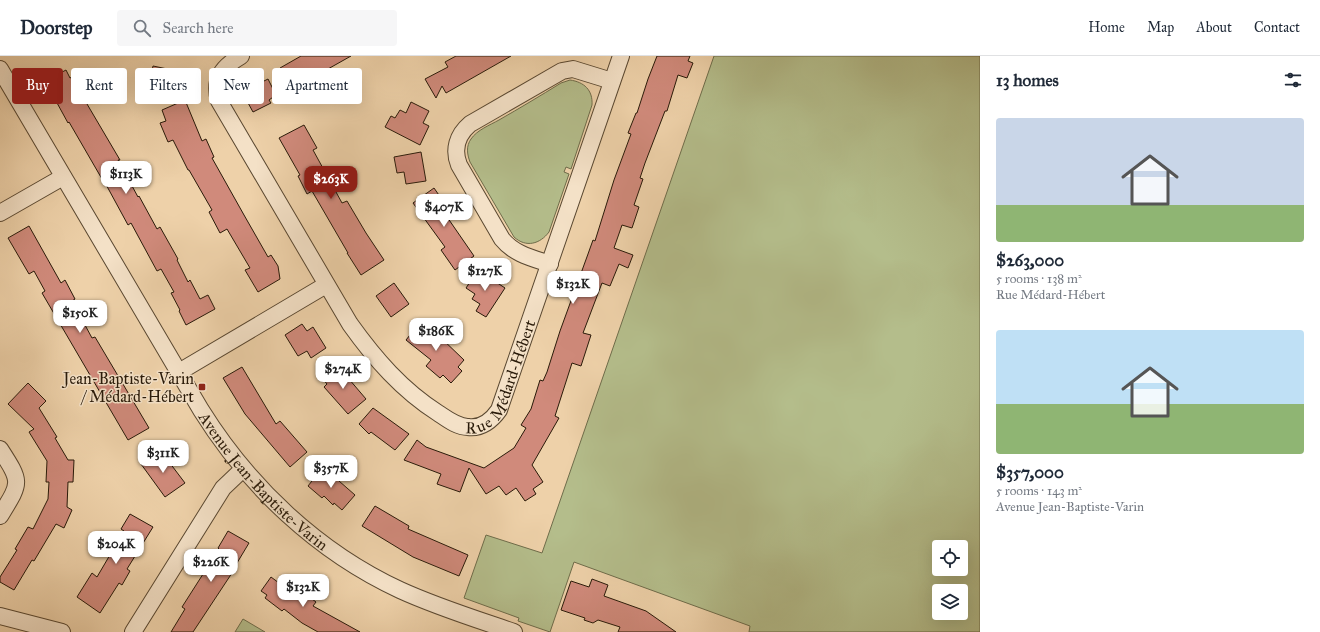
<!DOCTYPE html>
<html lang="en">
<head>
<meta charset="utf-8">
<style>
  body { margin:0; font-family:"IM FELL Great Primer",serif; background:#f6f6f7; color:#1f2937; height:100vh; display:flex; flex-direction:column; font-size:15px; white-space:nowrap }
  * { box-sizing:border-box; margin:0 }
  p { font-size:13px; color:#747a83 }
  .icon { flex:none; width:22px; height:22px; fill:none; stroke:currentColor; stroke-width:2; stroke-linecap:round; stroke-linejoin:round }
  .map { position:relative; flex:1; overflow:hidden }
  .details { display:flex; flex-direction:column; background:#fff; width:340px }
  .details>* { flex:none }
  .banner { position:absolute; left:12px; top:12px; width:380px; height:36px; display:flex; gap:8px }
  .buttons { position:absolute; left:932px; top:484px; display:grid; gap:8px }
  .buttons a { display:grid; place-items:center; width:36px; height:36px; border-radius:4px; background:#fff; box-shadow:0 4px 16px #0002; font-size:20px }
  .price { position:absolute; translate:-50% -34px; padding:0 9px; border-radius:8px; background:#fff; color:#222; font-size:13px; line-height:26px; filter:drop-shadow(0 1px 2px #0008) }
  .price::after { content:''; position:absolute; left:50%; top:24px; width:12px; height:9px; margin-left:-6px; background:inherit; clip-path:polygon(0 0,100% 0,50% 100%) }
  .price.selected { background:#8f2418; color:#fff }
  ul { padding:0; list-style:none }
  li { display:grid; align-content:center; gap:8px; height:212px; padding:0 16px }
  li span { display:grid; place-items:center; height:124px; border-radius:4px; color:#555 }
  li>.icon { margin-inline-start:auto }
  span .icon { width:72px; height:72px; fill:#fffc; stroke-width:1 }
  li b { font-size:17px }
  h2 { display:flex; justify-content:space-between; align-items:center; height:48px; padding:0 16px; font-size:17px }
  .pill { padding:0 14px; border-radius:4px; background:#fff; box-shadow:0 4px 16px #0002; font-size:14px; line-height:36px }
  .pill.selected { background:#8f2418; color:#fff }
  header { display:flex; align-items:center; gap:24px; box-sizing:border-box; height:56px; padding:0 20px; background:#fff; border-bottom:1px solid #e0e1e3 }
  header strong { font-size:19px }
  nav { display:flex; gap:22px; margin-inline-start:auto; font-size:14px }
  .search { width:280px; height:36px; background:#f6f6f7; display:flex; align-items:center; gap:10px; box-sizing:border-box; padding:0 14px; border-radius:4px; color:#747a83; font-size:15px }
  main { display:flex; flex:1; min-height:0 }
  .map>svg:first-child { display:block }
  .green { fill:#b4bd8b; stroke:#6e6c4a; fill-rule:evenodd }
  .building { fill:#d08a7b; stroke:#291a09 }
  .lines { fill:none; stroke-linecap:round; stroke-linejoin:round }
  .street-casing { stroke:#5a4831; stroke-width:18 }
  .street { stroke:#f4e1c7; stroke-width:16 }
  .poi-dot { fill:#8f2418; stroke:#f4e1c7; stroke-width:1.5 }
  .labels { text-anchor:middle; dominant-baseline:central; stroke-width:3; stroke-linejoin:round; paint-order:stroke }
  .street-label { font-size:16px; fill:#291a09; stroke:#f4e1c7 }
  .poi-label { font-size:16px; fill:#291a09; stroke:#f4e1c7; text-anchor:end }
</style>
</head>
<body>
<header>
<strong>Doorstep</strong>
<div class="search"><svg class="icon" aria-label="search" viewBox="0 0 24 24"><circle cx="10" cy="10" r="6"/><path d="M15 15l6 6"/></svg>Search here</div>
<nav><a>Home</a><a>Map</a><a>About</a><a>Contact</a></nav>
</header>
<main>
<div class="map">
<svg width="980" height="576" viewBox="0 0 980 576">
  <rect width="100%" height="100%" fill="#eed1a9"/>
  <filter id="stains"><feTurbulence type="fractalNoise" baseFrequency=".005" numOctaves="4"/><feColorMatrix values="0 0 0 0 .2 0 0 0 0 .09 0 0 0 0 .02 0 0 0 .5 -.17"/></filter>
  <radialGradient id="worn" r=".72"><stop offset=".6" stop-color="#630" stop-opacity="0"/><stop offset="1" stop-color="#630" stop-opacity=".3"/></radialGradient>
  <path class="green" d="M 714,0 L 980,0 L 980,576 L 749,576 L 750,570 L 574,506 L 550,576 L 518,565 L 519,562 L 464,542 L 486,479 L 542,497 ZM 939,491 L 961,491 L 961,513 L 939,513 ZM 939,535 L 961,535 L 961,557 L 939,557 Z
    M 570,24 C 584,26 593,34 592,49 L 571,113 L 566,111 L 564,116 L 569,118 L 549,176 C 540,188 526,192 514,181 L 470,106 C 467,98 466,90 471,83 C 477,74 490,69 499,64 C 520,52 540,40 561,27 Z
    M 243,563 L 265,576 L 235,576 Z"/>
  <path class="building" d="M 301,0 L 351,0 L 296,31 L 272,21 L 282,15 L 280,12 Z
    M 456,0 L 511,0 L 446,37 L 442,30 L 436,42 L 425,23 L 448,11 L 445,6 Z
    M 657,0 L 690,0 L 688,5 L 693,7 L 687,22 L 678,19 L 667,55 L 665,55 L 645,107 L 640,122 L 643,123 L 634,149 L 639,151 L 632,172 L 622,169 L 614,192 L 633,199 L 628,212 L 619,208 L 610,230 L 602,227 L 583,277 L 591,279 L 581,310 L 572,307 L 555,360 L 559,362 L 532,409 L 543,426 L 533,433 L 536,438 L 525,445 L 516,432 L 506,439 L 499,430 L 486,438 L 469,412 L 460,436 L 437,428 L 441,418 L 404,404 L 417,384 L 426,391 L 484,412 L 514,392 L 526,372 L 521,369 L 531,353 L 540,324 L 543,325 L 547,316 L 560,275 L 588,198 L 593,184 L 595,185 L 614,124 L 631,78 L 628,77 L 636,57 L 637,57 L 648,23 Z
    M 153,10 L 182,16 L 179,31 L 183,40 L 148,33 Z
    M 66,14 L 70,22 L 74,20 L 88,47 L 87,48 L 120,104 L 118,104 L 138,141 L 139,140 L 157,173 L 160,171 L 178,203 L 177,204 L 188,226 L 190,224 L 200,243 L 208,239 L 215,253 L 186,269 L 179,255 L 180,254 L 171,237 L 174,236 L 161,213 L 157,215 L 131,167 L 128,169 L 103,123 L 102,123 L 69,66 L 68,67 L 45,25 Z
    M 268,23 L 276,39 L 269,44 L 271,47 L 253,56 L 241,34 L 257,25 L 258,28 Z
    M 185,44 L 202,85 L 206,83 L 214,101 L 212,102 L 244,159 L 268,201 L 271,199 L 278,210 L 280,223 L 258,236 L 245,214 L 250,212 L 227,173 L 220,177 L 209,156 L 212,154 L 189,114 L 188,114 L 173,84 L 168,86 L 160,67 L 166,65 L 162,54 Z
    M 411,46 L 429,55 L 423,67 L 429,70 L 420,89 L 385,71 L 391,60 L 395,62 L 400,54 L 406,57 Z
    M 304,69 L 317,92 L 313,94 L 342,147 L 347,145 L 366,177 L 384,204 L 361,219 L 347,197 L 348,197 L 312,135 L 307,138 L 298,120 L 300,119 L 279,82 Z
    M 421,96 L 426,125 L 406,128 L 404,116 L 397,117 L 394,101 Z
    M 434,132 L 450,155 L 445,158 L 474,200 L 455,214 L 441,194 L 445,191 L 413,147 Z
    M 29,170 L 61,227 L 65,224 L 75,243 L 72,245 L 92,282 L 95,281 L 149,372 L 128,384 L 42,237 L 45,235 L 34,215 L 29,218 L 8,182 Z
    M 478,214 L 505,232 L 486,261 L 476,255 L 480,248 L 472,243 L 475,238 L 466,232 Z
    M 394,227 L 409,248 L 391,261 L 376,240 Z
    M 422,264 L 439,278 L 438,279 L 464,304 L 458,311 L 462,315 L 451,327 L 443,319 L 440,322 L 426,310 L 431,304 L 406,284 Z
    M 302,268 L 307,275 L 313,271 L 326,292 L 311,302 L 307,295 L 298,300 L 285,279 Z
    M 337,309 L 366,343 L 348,358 L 324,331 L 327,328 L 322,322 Z
    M 242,311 L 276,368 L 280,365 L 307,396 L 290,411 L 245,358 L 223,322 Z
    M 28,327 L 46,345 L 39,352 L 57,381 L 55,382 L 68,404 L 74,404 L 73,426 L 68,426 L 67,451 L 72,454 L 64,472 L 56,468 L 34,505 L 32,504 L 14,534 L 0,526 L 0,521 L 17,494 L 15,493 L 28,471 L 33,473 L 48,443 L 49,426 L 46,426 L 47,405 L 29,376 L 34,373 L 8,348 Z
    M 373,352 L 409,378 L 395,394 L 371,376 L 369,378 L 359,368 Z
    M 160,394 L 185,427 L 165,441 L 141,408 Z
    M 323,411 L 355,439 L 342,454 L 334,447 L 333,449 L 324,440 L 322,442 L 308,430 Z
    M 375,450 L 409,470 L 408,473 L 468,499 L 459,520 L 413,501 L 362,470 Z
    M 130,458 L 153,471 L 127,513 L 130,515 L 122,529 L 119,527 L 100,557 L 77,541 L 92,517 L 97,521 L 124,475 L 121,473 Z
    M 228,475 L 249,487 L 231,517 L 232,517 L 193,576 L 171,576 L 185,553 L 182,551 L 219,493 L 218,492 Z
    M 271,521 L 279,527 L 281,525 L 296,536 L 299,533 L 316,546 L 313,550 L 360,576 L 318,576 L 302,567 L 284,553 L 282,555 L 265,542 L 267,539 L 261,535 Z
    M 592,523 L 608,529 L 604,540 L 646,555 L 676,576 L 618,576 L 620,571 L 598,564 L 593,567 L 584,564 L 585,562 L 561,554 L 571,525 L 589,531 Z"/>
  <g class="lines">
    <defs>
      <g id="street">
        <path id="s1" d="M 241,0 C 222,11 213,23 219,45 L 350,268 C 375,303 402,334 438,357 C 447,363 457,371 468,371 C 481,373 492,364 499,354 L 621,0"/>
        <path id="s2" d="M 0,13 L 201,354 C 249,431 318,496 400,534 C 437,551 476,563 514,576"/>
        <path d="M 0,157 L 63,121"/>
        <path d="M 550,208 C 532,202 514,198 502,183 L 459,109 C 453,94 457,79 470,68 L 562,15 L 573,13 L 612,25"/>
        <path d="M 179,316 L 326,229"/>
        <path d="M 0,393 C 22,427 21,426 0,460"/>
        <path d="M 0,560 L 62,576"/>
        <path d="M 133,576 L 223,432 L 243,413"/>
      </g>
    </defs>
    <use href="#street" class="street-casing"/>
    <use href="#street" class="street"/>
  </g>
  <rect class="poi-dot" x="198" y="327" width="8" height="8" rx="2"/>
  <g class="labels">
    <g class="street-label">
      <text stroke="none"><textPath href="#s1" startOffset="538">Rue Médard-Hébert</textPath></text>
      <text stroke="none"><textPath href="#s2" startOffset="491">Avenue Jean-Baptiste-Varin</textPath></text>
    </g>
    <g class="poi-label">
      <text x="194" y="322">Jean-Baptiste-Varin<tspan x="194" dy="18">/ Médard-Hébert</tspan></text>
    </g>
  </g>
  <rect width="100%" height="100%" filter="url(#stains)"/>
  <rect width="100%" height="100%" fill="url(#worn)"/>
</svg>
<div class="buttons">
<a><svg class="icon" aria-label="locate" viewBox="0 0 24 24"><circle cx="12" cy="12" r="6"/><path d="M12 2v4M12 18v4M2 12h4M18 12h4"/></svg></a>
<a><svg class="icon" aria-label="layers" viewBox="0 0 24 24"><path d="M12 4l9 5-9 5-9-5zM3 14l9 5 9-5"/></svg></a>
</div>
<b class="price" style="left:126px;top:139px">$113K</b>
<b class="price selected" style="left:331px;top:144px">$263K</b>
<b class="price" style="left:444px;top:172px">$407K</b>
<b class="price" style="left:485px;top:236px">$127K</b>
<b class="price" style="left:573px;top:249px">$132K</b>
<b class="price" style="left:80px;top:278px">$150K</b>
<b class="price" style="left:436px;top:296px">$186K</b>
<b class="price" style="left:343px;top:334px">$274K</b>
<b class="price" style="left:163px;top:418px">$311K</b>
<b class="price" style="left:331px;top:433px">$357K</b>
<b class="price" style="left:116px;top:509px">$204K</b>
<b class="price" style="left:211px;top:527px">$226K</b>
<b class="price" style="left:303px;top:552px">$132K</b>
<div class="banner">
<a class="pill selected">Buy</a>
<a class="pill">Rent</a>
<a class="pill">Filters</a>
<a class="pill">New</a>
<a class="pill">Apartment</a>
</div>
</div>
<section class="details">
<h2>13 homes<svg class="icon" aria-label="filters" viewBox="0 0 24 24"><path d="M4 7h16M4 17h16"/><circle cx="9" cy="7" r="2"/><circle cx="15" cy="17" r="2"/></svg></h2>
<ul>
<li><span style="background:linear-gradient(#c9d6e8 70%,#8fb573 0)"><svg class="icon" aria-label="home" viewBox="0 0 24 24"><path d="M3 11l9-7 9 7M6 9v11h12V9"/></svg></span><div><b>$263,000</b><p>5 rooms · 138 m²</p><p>Rue Médard-Hébert</p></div></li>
<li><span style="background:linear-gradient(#bfe0f5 60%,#8fb573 0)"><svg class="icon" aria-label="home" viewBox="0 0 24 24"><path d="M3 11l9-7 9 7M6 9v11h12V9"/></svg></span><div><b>$357,000</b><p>5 rooms · 143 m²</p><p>Avenue Jean-Baptiste-Varin</p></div></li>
</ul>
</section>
</main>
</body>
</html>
